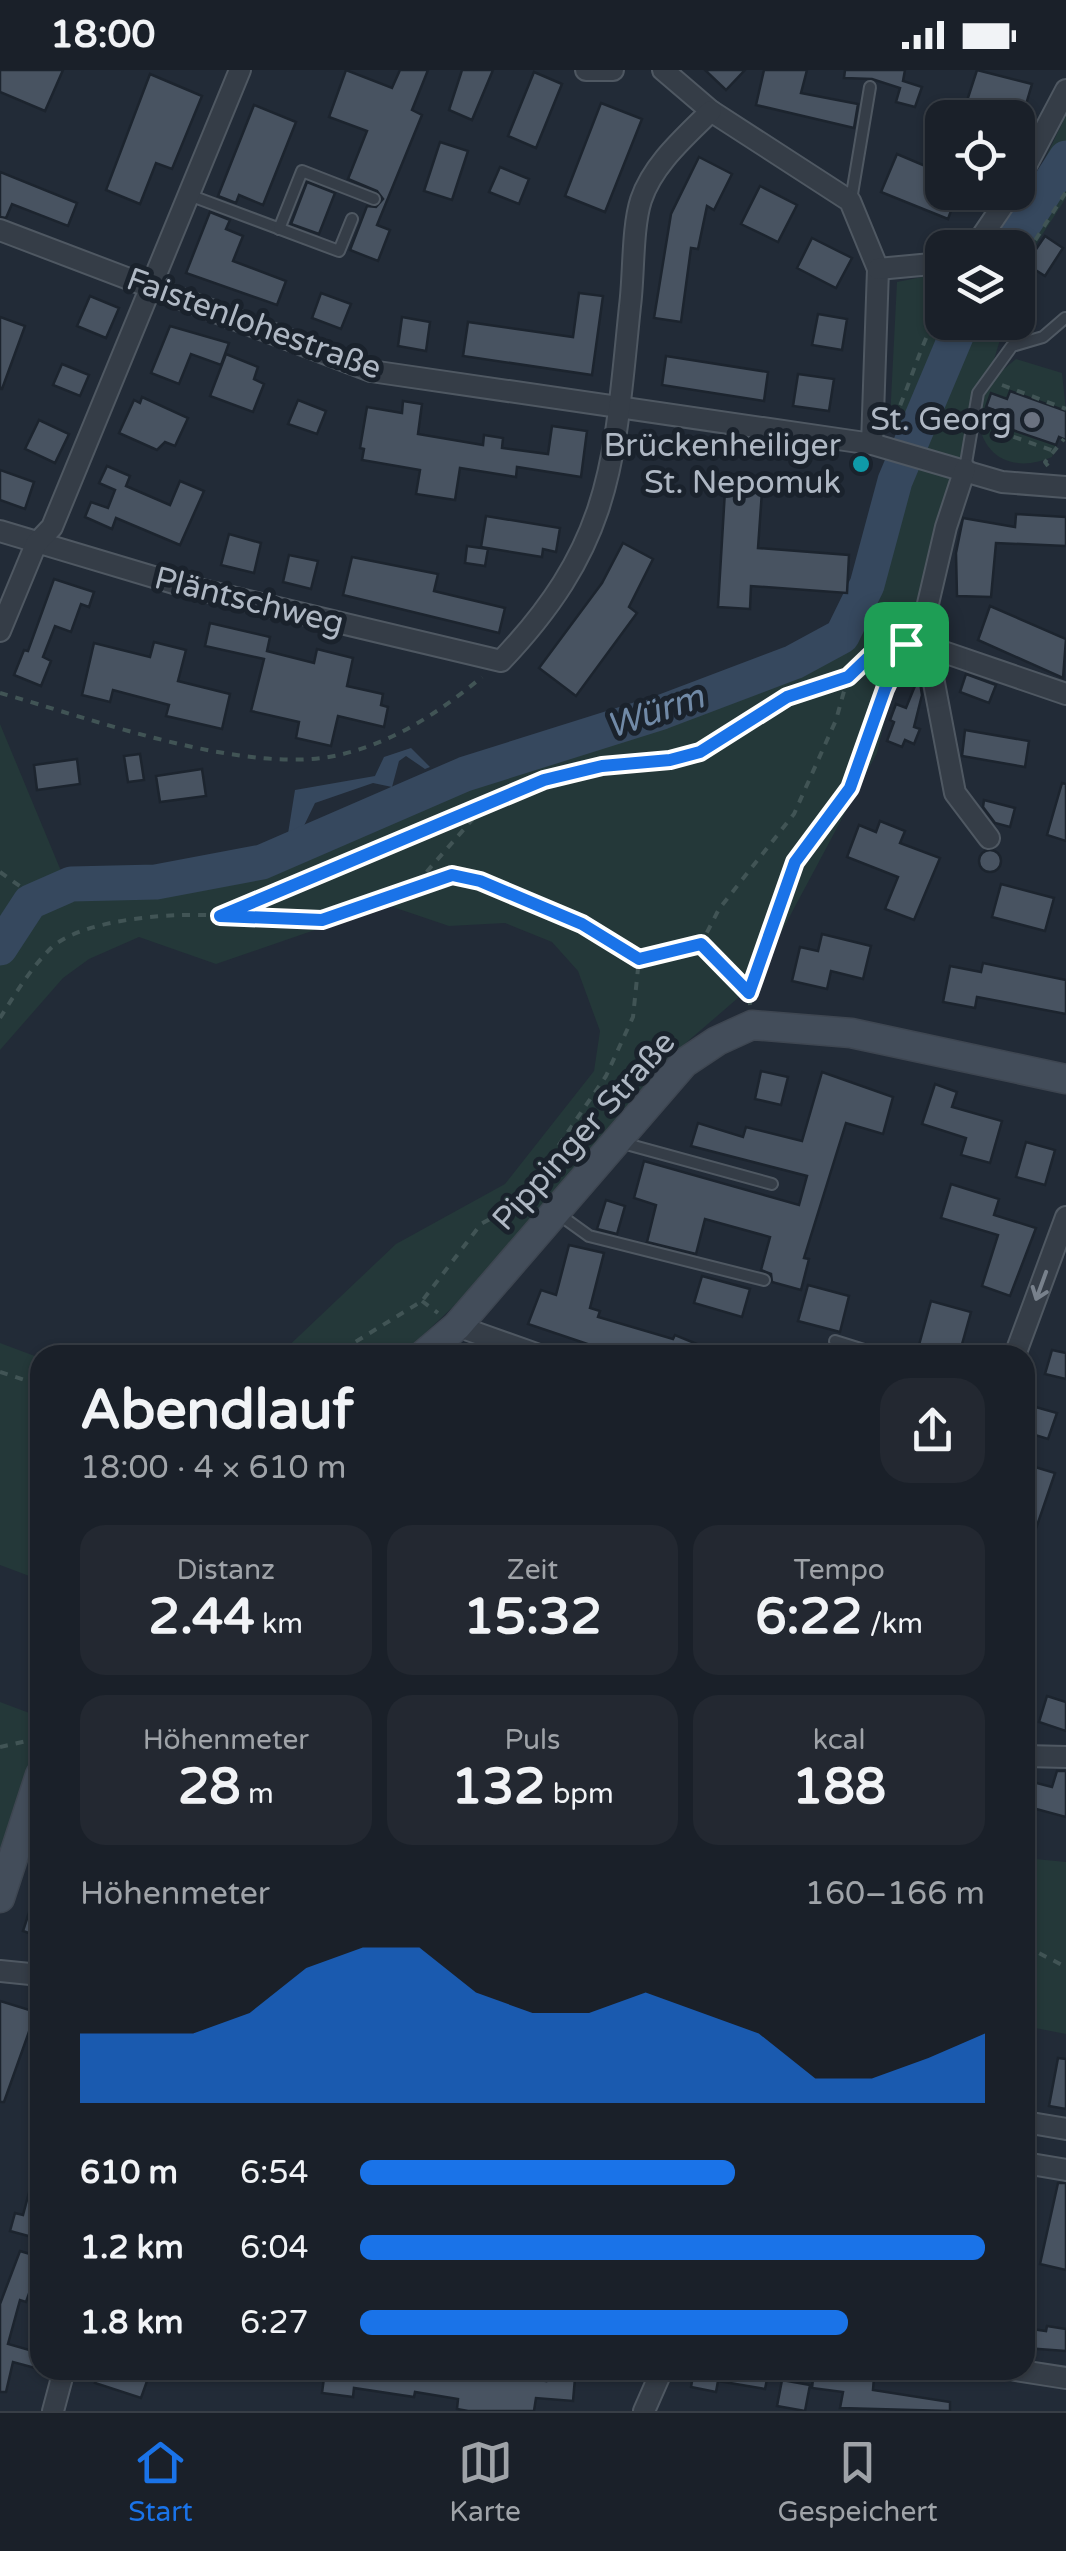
<!DOCTYPE html>
<html lang="de">
<head>
<meta charset="utf-8">
<style>
  body { margin:0; font-family:"Varela Round",sans-serif; background:#232831; color:#f1f3f6; height:100vh; display:flex; flex-direction:column; font-size:38px; white-space:nowrap }
  * { box-sizing:border-box; margin:0 }
  p { font-size:32px; color:#9fa3a8 }
  .icon { flex:none; width:55px; height:55px; fill:none; stroke:currentColor; stroke-width:2; stroke-linecap:round; stroke-linejoin:round }
  .map { position:relative; flex:1; overflow:hidden }
  .panel { position:absolute; left:30px; top:1275px; width:1005px; height:1035px; display:flex; flex-direction:column; background:#1a2029; border-radius:30px; box-shadow:0 2px 8px #0004,0 0 0 2px #383e46 }
  .panel>* { flex:none }
  .tools { position:absolute; left:925px; top:30px; display:grid; gap:20px }
  .tools a { display:grid; place-items:center; width:110px; height:110px; border-radius:20px; background:#1a2029; box-shadow:0 2px 8px #0004,0 0 0 2px #383e46; font-size:50px }
  .pin { position:absolute; display:grid; place-items:center; width:85px; height:85px; color:#fff; margin:-42px; border-radius:20px; box-shadow:0 5px 15px #0006 }
  .round { display:grid; place-items:center; flex:none; width:105px; height:105px; border-radius:30px; background:#232831 }
  .headline { display:flex; align-items:center; justify-content:space-between; height:170px; padding:0 50px }
  h1 { font-size:55px; font-weight:800; line-height:75px }
  .stats { display:grid; grid-template-columns:repeat(3,1fr); gap:15px; height:170px; padding:10px 50px }
  .stats div { display:grid; align-content:center; border-radius:25px; background:#232831; text-align:center }
  .stats b { font-size:50px; font-weight:800 }
  .stats small { font-size:28px; font-weight:400 }
  .stats p { font-size:28px }
  .chart { height:280px; padding:20px 50px }
  .chart p { display:flex; justify-content:space-between }
  .chart svg { width:100%; height:180px; margin-top:10px; fill:#1a73e8; opacity:.7 }
  ul { padding:0 50px; list-style:none; font-size:32px }
  li { display:grid; grid-template-columns:160px 120px 1fr; align-items:center; height:75px }
  li i { height:25px; border-radius:12px; background:#1a73e8 }
  .status { display:flex; justify-content:space-between; align-items:center; height:70px; padding:0 50px; background:#1a2029; direction:ltr }
  .status svg { height:28px; fill:currentColor }
  .tabs { display:flex; justify-content:space-around; align-items:center; height:140px; border-top:2px solid #383e46; background:#1a2029; font-size:28px; color:#9fa3a8 }
  .tabs a { display:grid; justify-items:center; gap:5px }
  .tabs .selected { color:#1a73e8 }
  .map>svg:first-child { display:block }
  .green { fill:#243839 }
  .water { fill:#36485e }
  .lines { fill:none; stroke-linecap:round; stroke-linejoin:round }
  .river { stroke:#36485e; stroke-width:35 }
  .building { fill:#485361; stroke:#1c242e; stroke-width:2.5 }
  .lane-casing { stroke:#4f5862; stroke-width:14 }
  .street-casing { stroke:#4f5862; stroke-width:24 }
  .secondary-casing { stroke:#3e4651; stroke-width:31 }
  .path { stroke:#415455; stroke-width:4; stroke-dasharray:8 8; stroke-linecap:butt }
  .lane { stroke:#353d47; stroke-width:10 }
  .street { stroke:#353d47; stroke-width:20 }
  .secondary { stroke:#434d5a; stroke-width:28 }
  .oneway { stroke:#78818c }
  .route-casing { stroke:#fff; stroke-width:20 }
  .route { stroke:#1a73e8; stroke-width:12 }
  .worship-dot { fill:#6b7280; stroke:#1a222c; stroke-width:4 }
  .culture-dot { fill:#0f9aa8; stroke:#1a222c; stroke-width:4 }
  .labels { text-anchor:middle; dominant-baseline:central; stroke-width:10; stroke-linejoin:round; paint-order:stroke }
  .street-label { font-size:32px; fill:#afb8c4; stroke:#1a222c }
  .poi-label { font-size:32px; fill:#afb8c4; stroke:#1a222c; text-anchor:end }
  .water-label { font-size:35px; font-style:italic; fill:#718aa7; stroke:#1a222c }
</style>
</head>
<body>
<div class="status"><b>18:00</b><svg viewBox="0 0 49 12"><path d="M0 12V9h3v3zM5 12V6h3v6zM10 12V3h3v9zM15 12V0h3v12zM26 1h20v11H26zM47 4h2v5h-2z"/></svg></div>
<div class="map">
<svg width="1066" height="2341" viewBox="0 0 1066 2341">
  <rect width="100%" height="100%" fill="#222b37"/>
  <g class="green">
    <polygon points="1066,45 1066,128 1018,202 1018,178 993,177 1023,135"/>
    <path d="M942,203V252L1005,253L987,313L1016,289L1062,303L1066,341L1010,322L1007,329L991,323L1002,343L998,355L1056,375L1052,387C1015,403 981,389 978,345L937,529L894,611L877,683L753,915L687,972L456,1234L402,1285H279L396,1174L505,1114L594,1001L600,961L578,901L552,872L505,853L449,856L387,835L216,894L139,867L89,889L63,908L0,980V654L66,813L148,810L267,791L423,719L646,636L791,592L868,518L901,361L890,349L897,212Z"/>
    <polygon points="0,1273 40,1288 40,1510 0,1495"/>
    <polygon points="0,1632 40,1647 40,1680 0,1797"/>
    <polygon points="1025,1788 1066,1792 1066,1964 1025,1956"/>
  </g>
  <polygon class="water" points="411,678 430,697 425,699 406,686 399,691 392,717 373,713 315,733 299,766 287,770 295,720 375,706 384,687"/>
  <g class="lines">
    <g class="river">
      <polyline points="1009,178 1066,88"/>
      <polyline points="0,878 30,832 71,814 156,812 262,792 465,704 662,642 794,592 842,566 867,515 895,411 962,252"/>
    </g>
  </g>
  <g class="building">
    <polygon points="0,0 63,0 45,41 0,22"/>
    <polygon points="346,0 392,18 400,0 428,0 412,40 422,45 377,155 390,160 378,191 350,180 367,136 376,137 383,129 377,121 348,109 367,61 329,47"/>
    <polygon points="462,0 493,0 472,50 449,40"/>
    <polygon points="705,0 745,0 726,20"/>
    <polygon points="764,0 807,0 801,23 858,34 854,58 756,35"/>
    <polygon points="845,0 905,0 903,11 922,17 915,37 896,32 900,18 872,9 844,8"/>
    <polygon points="977,0 1032,14 1022,48 1001,48 965,37"/>
    <polygon points="534,2 562,14 536,78 508,66"/>
    <polygon points="150,4 202,26 172,99 156,93 140,134 106,120"/>
    <polygon points="601,33 642,49 605,142 565,126"/>
    <polygon points="254,35 296,52 263,135 239,125 236,133 218,126"/>
    <polygon points="440,72 468,81 452,130 424,121"/>
    <polygon points="897,84 942,103 942,122 958,122 948,149 881,122"/>
    <polygon points="699,87 732,104 714,140 707,136 698,179 691,178 681,252 654,248 671,144"/>
    <polygon points="500,97 529,109 519,134 489,122"/>
    <polygon points="0,102 77,133 68,156 12,134 6,148 0,147"/>
    <polygon points="307,112 335,123 319,164 291,154"/>
    <polygon points="760,116 797,135 778,172 741,154"/>
    <polygon points="210,142 230,150 226,159 243,166 233,191 286,211 277,235 186,203"/>
    <polygon points="1045,166 1063,178 1045,206 1026,194"/>
    <polygon points="812,168 852,188 836,218 797,198"/>
    <polygon points="321,223 351,234 341,259 312,248"/>
    <polygon points="579,223 603,226 592,305 463,286 468,252 573,267"/>
    <polygon points="90,226 119,238 106,268 77,256"/>
    <polygon points="818,244 847,249 842,280 812,275"/>
    <polygon points="0,247 25,256 2,319 0,319"/>
    <polygon points="402,247 430,252 426,281 398,276"/>
    <polygon points="170,256 229,273 221,295 191,284 179,314 151,303"/>
    <polygon points="226,284 258,297 254,309 264,314 253,342 210,326"/>
    <polygon points="666,286 768,302 764,331 662,315"/>
    <polygon points="62,294 89,305 80,326 53,315"/>
    <polygon points="798,304 834,309 829,341 793,336"/>
    <polygon points="1010,321 1066,341 1066,370 1059,367 1056,375 998,355 1002,343 986,337 991,323 1007,329"/>
    <polygon points="142,327 188,348 175,376 165,372 157,380 119,363 134,330 140,333"/>
    <polygon points="298,330 326,341 317,364 288,354"/>
    <polygon points="403,331 422,334 418,364 483,375 484,365 503,368 502,378 548,384 552,356 587,361 581,407 517,397 516,407 460,398 455,430 416,424 420,400 362,390 364,379 360,378 367,337 402,343"/>
    <polygon points="39,350 69,364 55,393 25,379"/>
    <polygon points="107,396 130,406 126,416 170,435 180,411 204,421 180,475 116,448 112,459 85,447 91,432 108,438 115,420 99,413"/>
    <polygon points="0,400 34,412 25,439 0,430"/>
    <polygon points="726,404 763,407 758,478 849,485 847,523 751,516 750,539 718,537"/>
    <polygon points="1016,444 1066,447 1066,476 996,473 991,527 957,526 956,483 963,448 1015,457"/>
    <polygon points="486,446 560,458 556,482 543,479 542,487 481,477"/>
    <polygon points="229,464 261,473 254,503 221,495"/>
    <polygon points="623,473 653,489 629,537 637,543 576,626 539,598 602,513"/>
    <polygon points="467,476 488,479 485,496 465,493"/>
    <polygon points="289,485 318,491 311,519 283,512"/>
    <polygon points="352,487 438,504 434,521 505,538 499,563 343,525"/>
    <polygon points="54,509 94,522 89,537 81,534 71,562 55,556 43,587 51,591 41,616 14,605 24,580 28,581"/>
    <polygon points="990,536 1066,569 1063,608 978,570"/>
    <polygon points="210,553 270,567 267,581 314,593 317,579 353,588 347,616 383,624 381,635 388,637 384,657 338,646 331,676 296,668 299,652 251,641 264,589 205,576"/>
    <polygon points="154,572 186,580 178,611 230,624 222,659 166,646 169,635 113,620 110,632 82,625 94,573 150,587"/>
    <polygon points="966,604 996,615 989,633 960,622"/>
    <polygon points="919,606 922,625 914,657 920,659 914,674 905,670 902,677 887,671 894,652 890,650 896,634 906,638"/>
    <polygon points="965,660 1029,671 1025,697 962,686"/>
    <polygon points="140,684 144,710 128,712 124,686"/>
    <polygon points="77,689 80,714 37,720 34,695"/>
    <polygon points="202,699 206,726 160,732 156,706"/>
    <polygon points="1062,713 1066,714 1066,771 1047,765"/>
    <polygon points="984,730 1015,738 1010,757 995,753 983,737"/>
    <polygon points="880,751 905,761 900,773 940,788 914,850 885,839 898,807 847,787 859,755 876,762"/>
    <circle cx="990" cy="791" r="11"/>
    <polygon points="1001,814 1054,828 1045,861 992,847"/>
    <polygon points="822,864 871,876 863,909 831,901 827,919 792,911 800,877 818,881"/>
    <polygon points="983,893 1066,910 1066,944 977,927 975,938 943,932 950,896 981,902"/>
    <polygon points="761,1001 788,1007 781,1035 755,1029"/>
    <polygon points="822,1002 893,1027 883,1064 846,1053 804,1188 809,1189 801,1220 772,1212 771,1204 761,1200 770,1167 705,1149 696,1184 647,1172 656,1135 634,1128 644,1091 799,1135 807,1106 691,1076 698,1053 743,1067 746,1057 802,1071"/>
    <polygon points="935,1014 957,1022 952,1037 1002,1051 990,1093 961,1085 966,1068 922,1054"/>
    <polygon points="1026,1072 1055,1080 1045,1115 1016,1107"/>
    <polygon points="951,1114 999,1129 994,1145 1036,1158 1010,1226 982,1216 998,1165 941,1148"/>
    <polygon points="606,1130 625,1136 617,1164 597,1159"/>
    <polygon points="569,1175 604,1183 590,1238 600,1241 598,1247 673,1269 675,1265 724,1285 620,1285 528,1254 541,1220 556,1225"/>
    <polygon points="702,1206 750,1219 742,1247 694,1233"/>
    <polygon points="808,1215 849,1226 840,1262 798,1251"/>
    <polygon points="931,1231 971,1242 959,1285 919,1275"/>
    <polygon points="1052,1280 1066,1283 1066,1309 1045,1304"/>
    <polygon points="1032,1336 1057,1343 1048,1369 1025,1362"/>
    <polygon points="1025,1394 1055,1403 1028,1482 1025,1481"/>
    <polygon points="1047,1626 1066,1632 1066,1661 1039,1652"/>
    <polygon points="1057,1701 1066,1701 1066,1747 1025,1736 1025,1710 1052,1717"/>
    <polygon points="37,1818 40,1818 40,1867 23,1861"/>
    <polygon points="0,1931 36,1942 4,2032 0,2032"/>
    <polygon points="1058,1988 1066,1989 1066,2039 1049,2036"/>
    <polygon points="35,2100 40,2101 40,2149 32,2167 10,2161 15,2143 23,2145"/>
    <polygon points="1058,2113 1066,2113 1066,2200 1040,2194"/>
    <polygon points="20,2181 40,2187 40,2218 32,2215 26,2232 20,2230 8,2274 40,2283 35,2298 13,2292 6,2322 0,2322 0,2234"/>
    <polygon points="1047,2256 1066,2259 1066,2281 1025,2278 1025,2258 1046,2261"/>
    <polygon points="100,2300 151,2300 141,2328 95,2313"/>
    <polygon points="325,2300 480,2300 546,2311 546,2305 575,2308 573,2331 536,2328 534,2341 468,2341 457,2339 458,2329 415,2322 414,2327 354,2318 353,2327 322,2323"/>
    <polygon points="694,2300 769,2300 765,2319 718,2311 716,2322 691,2317"/>
    <polygon points="814,2300 874,2307 873,2320 950,2332 950,2341 840,2338 843,2322 812,2318"/>
    <polygon points="782,2310 810,2315 805,2341 777,2336"/>
  </g>
  <g class="lines">
    <g class="lane-casing">
      <g id="lane">
        <polyline points="189,125 339,181 352,149"/>
        <polyline points="851,130 870,17"/>
        <polyline points="279,159 302,101 374,129"/>
        <polyline points="965,399 978,323 1012,276 1043,267 1065,248"/>
        <polyline points="619,1072 772,1114"/>
        <polyline points="557,1143 589,1166 764,1210"/>
        <polyline points="835,1271 880,1285"/>
      </g>
    </g>
    <g class="street-casing">
      <g id="street">
        <polyline points="586,0 613,0"/>
        <polyline points="663,0 711,41 850,131 878,199 872,374"/>
        <polyline points="1018,111 1066,20"/>
        <polyline points="0,160 371,301 872,374 1002,412 1066,417"/>
        <polyline points="974,178 1012,122"/>
        <polyline points="878,199 942,193"/>
        <polyline points="965,399 946,457 923,555 955,723 989,768"/>
        <path d="M0,461L177,514L501,591C614,472 614,392 630,236C634,206 632,158 641,130C653,94 685,67 711,41"/>
        <polyline points="0,561 36,474 52,457 240,0"/>
        <polyline points="929,577 1066,624"/>
        <polyline points="457,1256 539,1285"/>
        <polyline points="1015,1285 1066,1147"/>
        <polyline points="1025,1686 1066,1687"/>
        <polyline points="0,1901 40,1905"/>
        <polyline points="1025,2052 1066,2059"/>
        <polyline points="1025,2093 1066,2100"/>
        <polyline points="1015,2300 1066,2308"/>
        <polyline points="53,2341 64,2300"/>
        <polyline points="644,2341 662,2300"/>
      </g>
    </g>
    <g class="secondary-casing">
      <g id="secondary">
        <polyline points="423,1285 457,1256 684,993 717,971 752,955 851,963 1066,1009"/>
        <polyline points="0,1828 40,1705"/>
      </g>
    </g>
    <g class="path">
      <polyline points="1018,197 1066,122"/>
      <polyline points="1002,315 1066,339"/>
      <path d="M894,350C911,312 921,272 942,236"/>
      <polyline points="987,352 991,359 1057,382"/>
      <polyline points="1048,396 1045,392 1064,369"/>
      <path d="M0,623C93,649 251,708 343,684C396,671 441,641 482,607"/>
      <polyline points="0,802 21,817"/>
      <polyline points="416,814 479,742"/>
      <polyline points="225,846 322,850 452,805 479,811 582,854 639,889 633,947 606,1006 520,1132 481,1154 422,1231 334,1285"/>
      <polyline points="639,889 701,874"/>
      <polyline points="748,922 701,874 719,839 794,744 836,650 848,607"/>
      <polyline points="750,935 749,923 795,792 850,717 885,619 907,572"/>
      <path d="M0,948C15,924 31,898 51,878C83,848 179,842 220,846L545,709L602,695L670,690L700,682L787,627L848,607L904,558"/>
      <polyline points="422,1231 438,1243"/>
      <polyline points="0,1302 40,1315"/>
      <polyline points="0,1677 40,1668"/>
      <polyline points="1025,1876 1066,1897"/>
    </g>
    <use href="#lane" class="lane"/>
    <use href="#street" class="street"/>
    <use href="#secondary" class="secondary"/>
  </g>
  <defs><path id="oneway-shaft" d="M-6 0H5M1.5-3L5.5 0L1.5 3" fill="none" stroke-width="1.6" stroke-linecap="round" stroke-linejoin="round" transform="scale(2.5)"/></defs>
  <use class="oneway" href="#oneway-shaft" transform="translate(1041 1216) rotate(110)"/>
  <g class="lines">
    <g class="route-casing">
      <polygon id="route" points="923,555 906,574 885,619 850,718 795,792 749,923 701,874 639,889 582,854 480,811 452,805 322,850 220,846 544,710 602,696 670,690 700,682 787,627 848,607 898,559"/>
    </g>
    <use href="#route" class="route"/>
  </g>
  <circle class="worship-dot" cx="1032" cy="350" r="10"/>
  <circle class="culture-dot" cx="861" cy="394" r="10"/>
  <g class="labels">
    <g class="street-label">
      <text transform="translate(254 254) rotate(20)">Faistenlohestraße</text>
      <text transform="translate(249 531) rotate(14)">Pläntschweg</text>
      <text transform="translate(584 1061) rotate(-48)">Pippinger Straße</text>
    </g>
    <g class="poi-label">
      <text x="1012" y="350">St. Georg</text>
      <text x="841" y="376">Brückenheiliger<tspan x="841" dy="37">St. Nepomuk</tspan></text>
    </g>
    <g class="water-label">
      <text transform="translate(655 642) rotate(-19)">Würm</text>
    </g>
  </g>
</svg>
<div class="tools">
<a><svg class="icon" aria-label="locate" viewBox="0 0 24 24"><circle cx="12" cy="12" r="6"/><path d="M12 2v4M12 18v4M2 12h4M18 12h4"/></svg></a>
<a><svg class="icon" aria-label="layers" viewBox="0 0 24 24"><path d="M12 4l9 5-9 5-9-5zM3 14l9 5 9-5"/></svg></a>
</div>
<div class="pin" style="left:906px;top:574px;background:#1e9e55"><svg class="icon" aria-label="arrive" viewBox="0 0 24 24"><path d="M6 21V4h12l-3 4 3 4H6"/></svg></div>
<section class="panel">
<div class="headline"><div><h1>Abendlauf</h1><p>18:00 · 4 × 610 m</p></div><a class="round"><svg class="icon" aria-label="share" viewBox="0 0 24 24"><path d="M12 15V3M7 8l5-5 5 5M5 13v7h14v-7"/></svg></a></div>
<div class="stats">
<div><p>Distanz</p><b>2.44<small> km</small></b></div>
<div><p>Zeit</p><b>15:32</b></div>
<div><p>Tempo</p><b>6:22<small> /km</small></b></div>
</div>
<div class="stats">
<div><p>Höhenmeter</p><b>28<small> m</small></b></div>
<div><p>Puls</p><b>132<small> bpm</small></b></div>
<div><p>kcal</p><b>188</b></div>
</div>
<div class="chart"><p><span>Höhenmeter</span>160–166 m</p>
<svg viewBox="0 0 160 44" preserveAspectRatio="none"><path d="M0 44V27L10 27L20 27L30 22L40 11L50 6L60 6L70 17L80 22L90 22L100 17L110 22L120 27L130 38L140 38L150 33L160 27V44z"/></svg>
</div>
<ul>
<li><b>610 m</b>6:54<i style="width:60%"></i></li>
<li><b>1.2 km</b>6:04<i style="width:100%"></i></li>
<li><b>1.8 km</b>6:27<i style="width:78%"></i></li>
</ul>
</section>
</div>
<nav class="tabs">
<a class="selected"><svg class="icon" aria-label="home" viewBox="0 0 24 24"><path d="M3 11l9-7 9 7M6 9v11h12V9"/></svg>Start</a>
<a><svg class="icon" aria-label="map" viewBox="0 0 24 24"><path d="M3 6l6-2 6 2 6-2v14l-6 2-6-2-6 2zM9 4v14M15 6v14"/></svg>Karte</a>
<a><svg class="icon" aria-label="saved" viewBox="0 0 24 24"><path d="M7 4h10v16l-5-4-5 4z"/></svg>Gespeichert</a>
</nav>
</body>
</html>
